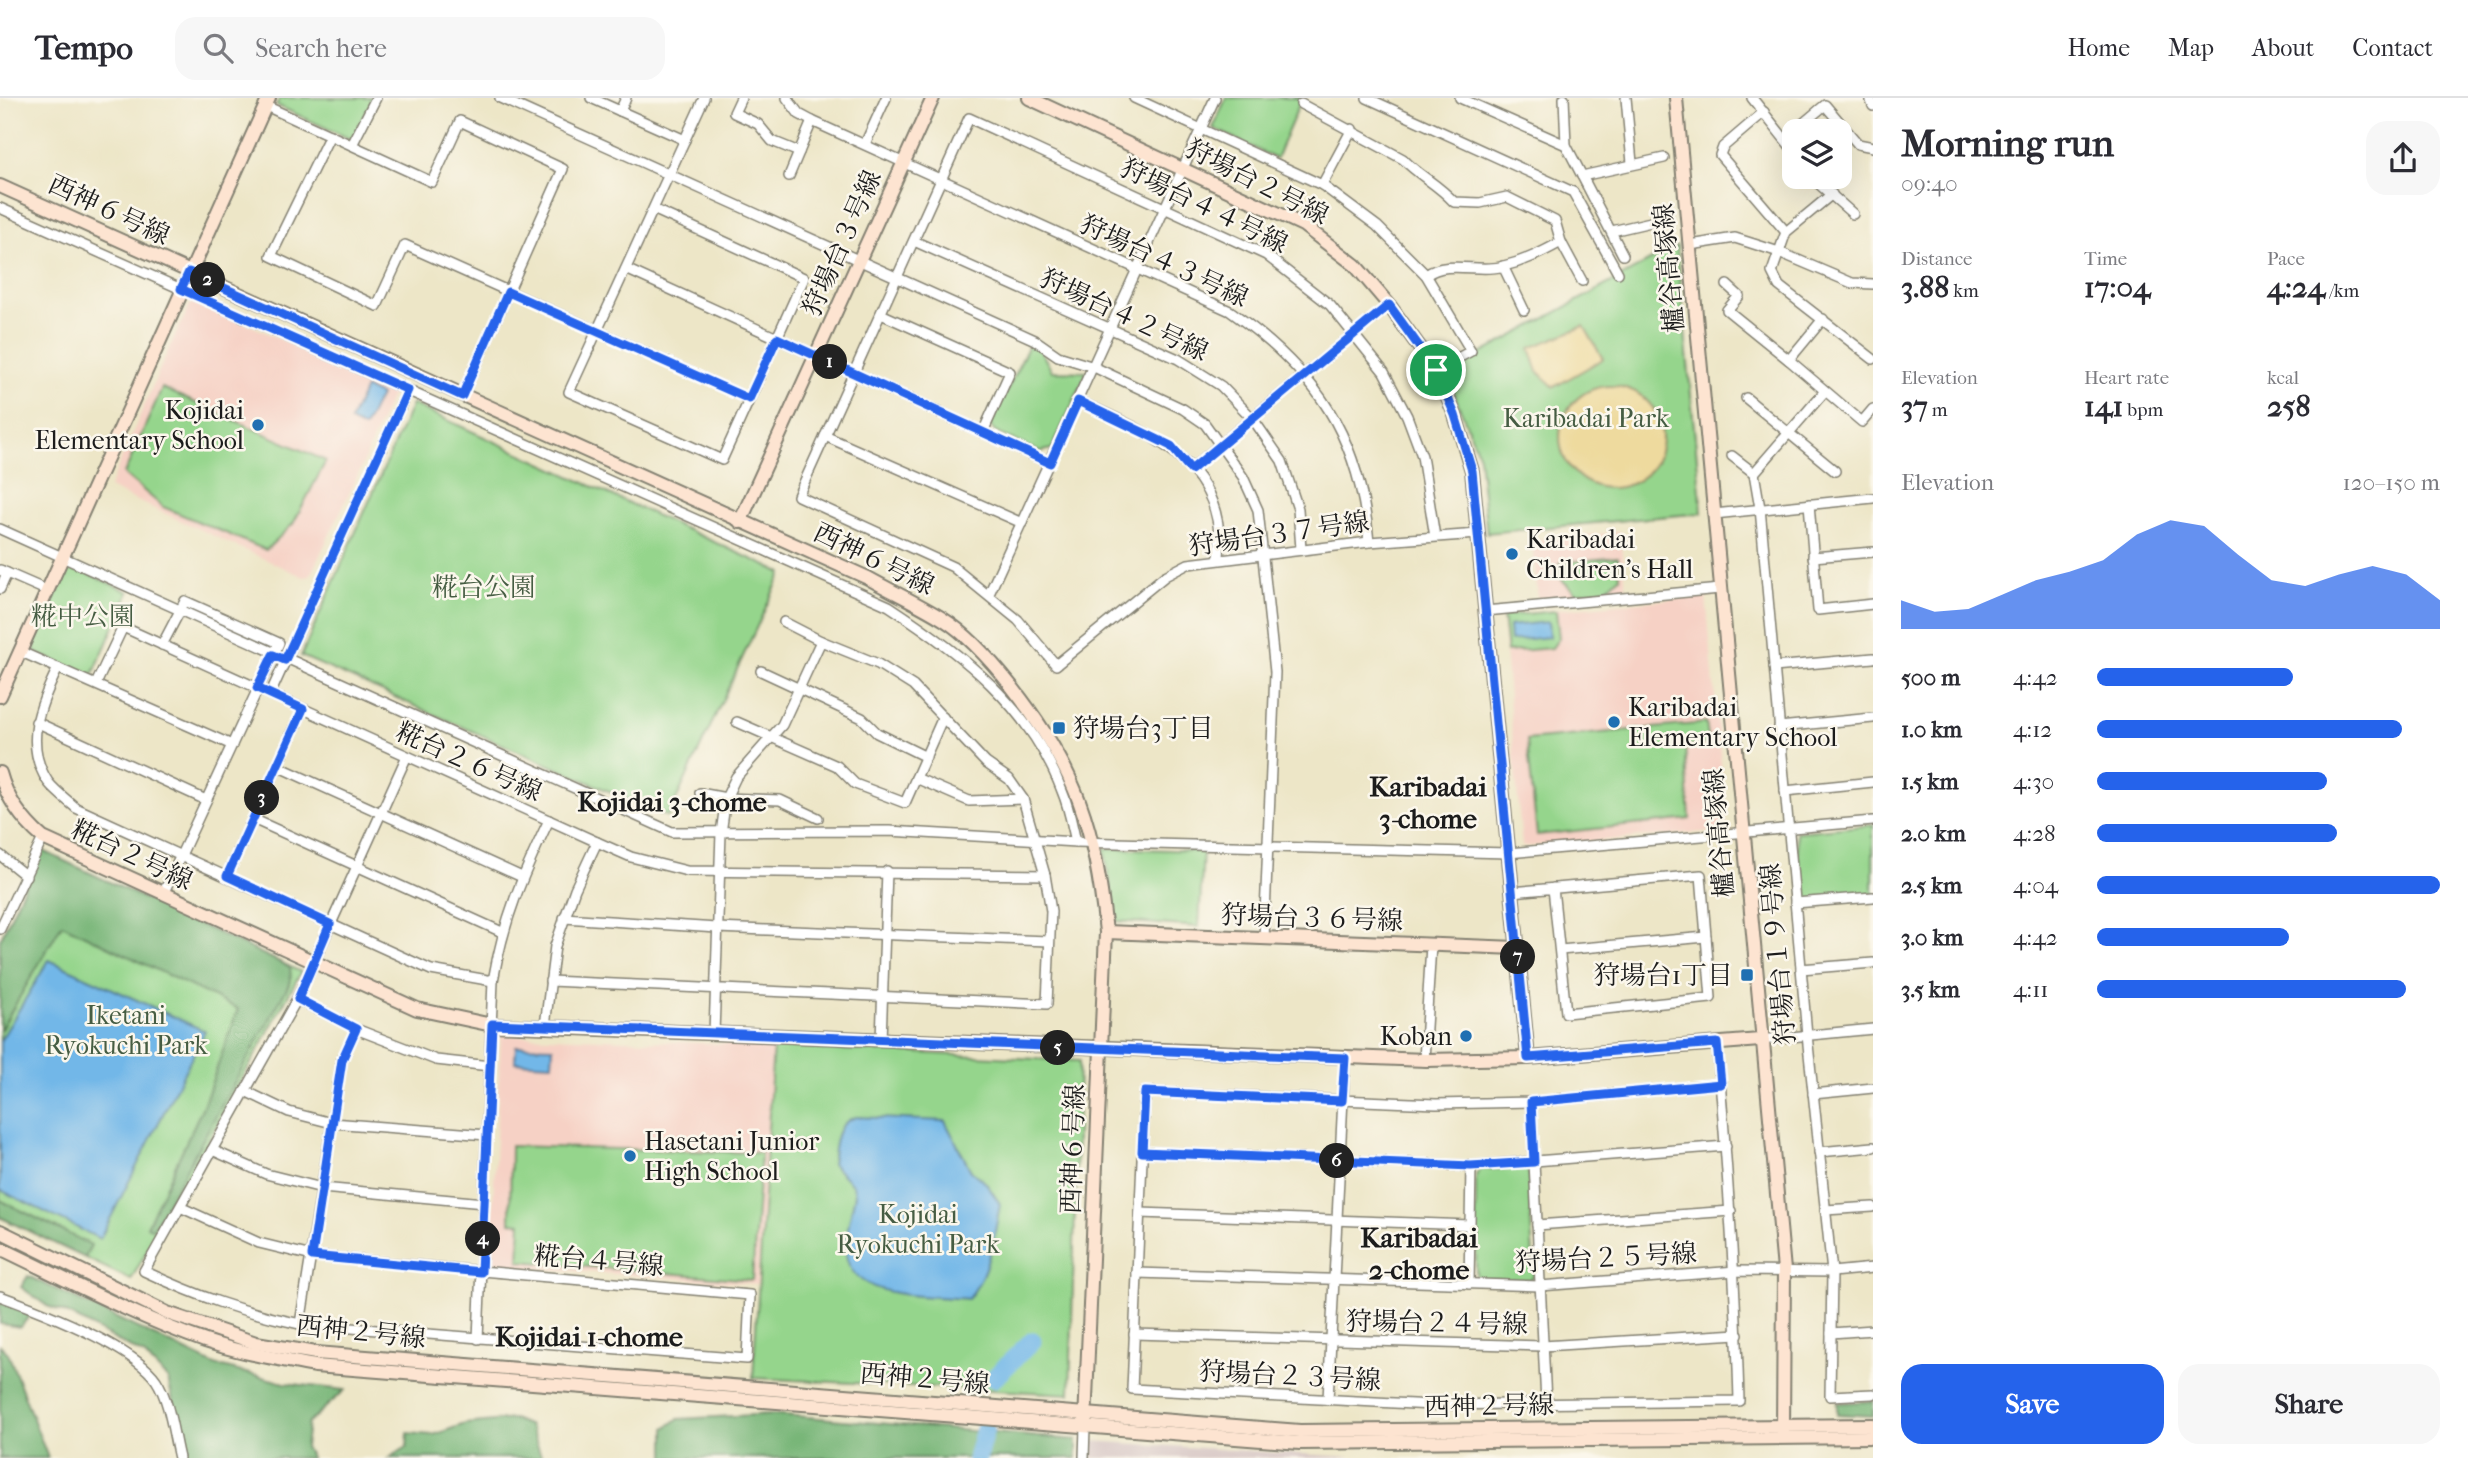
<!DOCTYPE html>
<html lang="en">
<head>
<meta charset="utf-8">
<style>
  body { margin:0; font-family:"IM FELL French Canon","Noto Serif JP",serif; background:#f7f7f7; color:#2b2b33; height:100vh; display:flex; flex-direction:column; font-size:26px; white-space:nowrap }
  * { box-sizing:border-box; margin:0 }
  p { font-size:23px; color:#7c7c81 }
  .icon { flex:none; width:38px; height:38px; fill:none; stroke:currentColor; stroke-width:2; stroke-linecap:round; stroke-linejoin:round }
  .map { position:relative; flex:1; overflow:hidden }
  .details { display:flex; flex-direction:column; background:#fff; width:595px }
  .details>* { flex:none }
  .controls { position:absolute; left:1782px; top:21px; display:grid; gap:14px }
  .controls a { display:grid; place-items:center; width:70px; height:70px; border-radius:14px; background:#fff; box-shadow:0 7px 28px #0002; font-size:35px }
  .pin { position:absolute; display:grid; place-items:center; width:60px; height:60px; color:#fff; margin:-30px; border:4px solid #fff; border-radius:50%; box-shadow:0 2px 7px #0007 }
  .km { position:absolute; width:35px; height:35px; margin:-18px; border-radius:50%; background:#222; color:#fff; font-size:19px; line-height:35px; text-align:center }
  .round { display:grid; place-items:center; flex:none; width:74px; height:74px; border-radius:21px; background:#f7f7f7 }
  .head { display:flex; align-items:center; justify-content:space-between; height:119px; padding:0 28px }
  h1 { font-size:38px; font-weight:700; line-height:52px }
  .figures { display:grid; grid-template-columns:repeat(3,1fr); gap:10px; height:119px; padding:7px 28px }
  .figures div { display:grid; align-content:center }
  .figures b { font-size:30px; font-weight:700 }
  .figures small { font-size:19px; font-weight:400 }
  .figures p { font-size:19px }
  .chart { height:196px; padding:14px 28px }
  .chart p { display:flex; justify-content:space-between }
  .chart svg { width:100%; height:126px; margin-top:7px; fill:#2563eb; opacity:.7 }
  .primary-button { display:flex; gap:14px; margin-top:auto; padding:14px 28px }
  .primary-button a { flex:1; height:80px; border-radius:21px; background:#2563eb; color:#fff; font-size:28px; font-weight:700; line-height:80px; text-align:center }
  .primary-button a+a { background:#f7f7f7; color:#2b2b33 }
  ul { padding:0 28px; list-style:none; font-size:23px }
  li { display:grid; grid-template-columns:112px 84px 1fr; align-items:center; height:52px }
  li i { height:18px; border-radius:9px; background:#2563eb }
  header { display:flex; align-items:center; gap:42px; box-sizing:border-box; height:98px; padding:0 35px; background:#fff; border-bottom:2px solid #e1e1e2 }
  header strong { font-size:33px }
  nav { display:flex; gap:38px; margin-inline-start:auto; font-size:24px }
  .search { width:490px; height:63px; background:#f7f7f7; display:flex; align-items:center; gap:18px; box-sizing:border-box; padding:0 24px; border-radius:21px; color:#7c7c81; font-size:26px }
  main { display:flex; flex:1; min-height:0 }
  .map>svg:first-child { display:block }
  .built { fill:#f6d1c5 }
  .industrial { fill:#d1bfbf }
  .green { fill:#95d58c; stroke:#587854; stroke-width:2 }
  .forest { fill:#78b678; stroke:#4a694a; stroke-width:2 }
  .sand { fill:#eeda9e; stroke:#857b5d; stroke-width:2 }
  .water { fill:#72b7e8; stroke:#476a82; stroke-width:2 }
  .lines { fill:none; stroke-linecap:round; stroke-linejoin:round }
  .river { stroke:#72b7e8; stroke-width:19 }
  .street-casing { stroke:#848172; stroke-width:12 }
  .secondary-casing { stroke:#848172; stroke-width:16 }
  .street { stroke:#fff; stroke-width:9 }
  .secondary { stroke:#fde4d1; stroke-width:12 }
  .route-casing { stroke:#fff; stroke-width:14 }
  .route { stroke:#2563eb; stroke-width:9 }
  .poi-dot { fill:#1f6fb2; stroke:#fbf7ec; stroke-width:2.5 }
  .labels { text-anchor:middle; dominant-baseline:central; stroke-width:5; stroke-linejoin:round; paint-order:stroke }
  .street-label { font-size:26px; fill:#1c1c1c; stroke:#fbf7ec }
  .poi-label { font-size:26px; fill:#1c1c1c; stroke:#fbf7ec; text-anchor:start }
  .park-label { font-size:26px; fill:#465d43; stroke:#fbf7ec }
  .neighbourhood-label { font-size:28px; font-weight:bold; fill:#1c1c1c; stroke:#fbf7ec }
</style>
</head>
<body>
<header>
<strong>Tempo</strong>
<div class="search"><svg class="icon" aria-label="search" viewBox="0 0 24 24"><circle cx="10" cy="10" r="6"/><path d="M15 15l6 6"/></svg>Search here</div>
<nav><a>Home</a><a>Map</a><a>About</a><a>Contact</a></nav>
</header>
<main>
<div class="map">
<svg width="1873" height="1360" viewBox="0 0 1873 1360">
  <rect width="100%" height="100%" fill="#fbf7ec"/>
  <filter id="ink" filterUnits="userSpaceOnUse"><feTurbulence type="fractalNoise" baseFrequency=".0143" numOctaves="2"/><feDisplacementMap in="SourceGraphic" scale="14" xChannelSelector="R" yChannelSelector="G"/><feConvolveMatrix kernelMatrix="1 2 1 2 8 2 1 2 1" color-interpolation-filters="sRGB"/></filter>
  <filter id="wash" filterUnits="userSpaceOnUse"><feTurbulence type="fractalNoise" baseFrequency=".00686" numOctaves="4" result="noise"/><feDisplacementMap in="SourceGraphic" scale="28" xChannelSelector="R" yChannelSelector="G"/><feGaussianBlur stdDeviation="1.57" result="paint"/><feColorMatrix in="noise" values="0 0 0 0 0 0 0 0 0 0 0 0 0 0 0 0 0 1.4 0 .05"/><feComposite in="paint" operator="in"/></filter>
  <g filter="url(#wash)">
    <rect width="100%" height="100%" fill="#ede6c7"/>
    <g class="built">
      <polygon points="197,203 393,293 362,368 310,478 304,479 109,390 165,259 190,207"/>
      <polygon points="1621,434 1626,494 1538,501 1532,442"/>
      <polygon points="1706,498 1727,732 1522,749 1502,517"/>
      <polygon points="501,937 773,948 757,1186 490,1167"/>
    </g>
    <polygon class="industrial" points="1091,1343 1349,1359 1348,1360 1090,1360"/>
    <g class="green">
      <polygon points="280,0 373,0 352,42 276,7"/>
      <polygon points="1226,0 1302,0 1276,61 1213,30"/>
      <polygon points="1677,148 1702,415 1487,435 1479,358 1446,275"/>
      <polygon points="1030,245 1038,248 1052,273 1087,274 1052,351 1040,354 995,334 990,327"/>
      <polygon points="162,290 326,363 293,426 266,452 163,409 124,376"/>
      <polygon points="412,306 782,475 668,719 301,558"/>
      <polygon points="1618,459 1620,479 1606,491 1576,495 1559,479 1559,465"/>
      <polygon points="69,467 129,494 92,579 36,555 33,548"/>
      <polygon points="1556,513 1559,540 1552,550 1507,554 1503,518"/>
      <polygon points="1706,625 1709,646 1685,647 1690,721 1537,737 1527,642"/>
      <polygon points="1873,727 1873,797 1802,803 1796,734"/>
      <polygon points="1104,750 1203,753 1199,829 1116,823"/>
      <polygon points="41,752 301,874 131,1182 0,1119 0,842"/>
      <polygon points="773,948 1079,963 1070,1296 753,1280"/>
      <polygon points="511,1048 761,1055 752,1182 519,1163 521,1125 510,1124"/>
      <polygon points="1524,1070 1528,1073 1534,1178 1530,1182 1481,1181 1476,1178 1476,1077 1480,1071"/>
    </g>
    <g class="forest">
      <polygon points="41,752 290,869 291,883 153,1131 147,1128 204,1006 238,911 62,826 0,933 0,842"/>
      <polygon points="0,1102 91,1147 85,1160 0,1119"/>
      <polygon points="28,1178 215,1267 285,1285 345,1292 308,1325 305,1349 311,1360 186,1360 168,1281 144,1257 66,1215 47,1208 21,1189"/>
      <polygon points="0,1204 32,1216 20,1229 0,1226"/>
      <polygon points="0,1247 8,1255 48,1360 0,1360"/>
      <polygon points="1873,1303 1873,1318 1837,1316 1837,1305"/>
      <polygon points="772,1316 1077,1342 1077,1360 665,1360 665,1330 678,1321"/>
      <polygon points="513,1321 530,1328 542,1360 389,1360 407,1349 408,1335 433,1337 465,1326"/>
    </g>
    <g class="sand">
      <polygon points="1584,228 1603,261 1554,289 1538,274 1530,250"/>
      <circle cx="1611" cy="339" r="51"/>
    </g>
    <g class="water">
      <polygon points="365,290 380,297 364,330 350,323"/>
      <polygon points="1548,524 1549,539 1510,543 1509,528"/>
      <polygon points="49,862 205,933 100,1141 0,1092 0,943"/>
      <polygon points="516,948 553,949 552,966 515,964"/>
      <path d="M856,1019L945,1023L971,1073L986,1085L1000,1106C995,1136 988,1178 968,1201C931,1197 852,1204 846,1156C844,1138 852,1114 855,1096L853,1087L832,1066C835,1046 834,1026 856,1019Z"/>
    </g>
    <g class="lines">
      <g class="river">
        <polyline points="994,1280 1032,1243"/>
        <polyline points="977,1360 985,1331"/>
      </g>
    </g>
  </g>
  <g filter="url(#ink)">
    <g class="lines">
      <g class="street-casing">
        <g id="street">
          <polyline points="500,0 1035,242 1058,258 1094,269 1183,311 1205,326 1243,379 1258,412 1275,574 1264,841"/>
          <polyline points="591,0 685,42"/>
          <polyline points="741,0 734,15 758,26 772,43 799,54"/>
          <path d="M787,0L799,16L812,23L1230,213C1316,273 1360,338 1369,444"/>
          <polyline points="1134,0 1322,87 1377,128 1426,177 1471,253 1436,272"/>
          <polyline points="1367,0 1573,94 1618,175"/>
          <polyline points="1460,0 1566,47"/>
          <polyline points="1564,0 1566,47 1623,157"/>
          <polyline points="1626,0 1632,65"/>
          <polyline points="1752,0 1794,53"/>
          <polyline points="1870,0 1873,8"/>
          <path d="M1301,6L1403,61C1419,78 1438,86 1454,104L1480,105L1507,99L1555,123L1561,144L1582,183"/>
          <polyline points="266,8 432,84 460,23 563,71 462,298"/>
          <polyline points="620,13 626,0"/>
          <polyline points="1764,14 1723,49 1720,57 1786,134"/>
          <polyline points="1794,33 1825,7 1858,46 1873,49"/>
          <polyline points="330,37 271,158 377,208 405,147 749,301"/>
          <polyline points="865,46 886,0"/>
          <polyline points="352,47 376,0"/>
          <polyline points="789,78 812,23"/>
          <polyline points="1582,78 1664,60"/>
          <polyline points="1811,79 1853,116"/>
          <polyline points="1322,87 1352,31"/>
          <polyline points="1832,96 1786,134 1772,174 1779,188 1873,261"/>
          <path d="M0,110L889,508C961,555 1031,609 1062,693C1069,709 1072,727 1076,744"/>
          <polyline points="653,111 804,180 722,362 569,294 704,0"/>
          <polyline points="1612,133 1668,120"/>
          <polyline points="914,143 1178,261 1221,288 1253,321 1282,363 1298,411 1301,451"/>
          <polyline points="1690,147 1735,140 1779,154 1852,185 1873,186"/>
          <polyline points="1503,168 1524,212"/>
          <polyline points="626,171 1050,365"/>
          <path d="M1426,177C1447,162 1476,174 1500,169C1523,164 1541,155 1561,144"/>
          <polyline points="1727,187 1739,198 1727,212 1789,262"/>
          <polyline points="881,216 1010,274 983,334"/>
          <polyline points="1823,221 1789,262 1862,324 1873,311"/>
          <polyline points="1825,293 1754,375 1760,410 1807,937 1832,1174 1830,1298 1873,1296"/>
          <polyline points="1746,300 1835,373"/>
          <path d="M1078,303C1151,336 1227,365 1219,460"/>
          <polyline points="825,338 1022,425"/>
          <polyline points="1732,358 1754,375"/>
          <polyline points="1191,371 1389,207"/>
          <polyline points="1809,406 1818,512 1873,506"/>
          <polyline points="1714,416 1873,400"/>
          <polyline points="0,431 672,734 889,733 1076,744 1508,755 1873,723"/>
          <polyline points="1435,439 1422,358 1407,318 1384,274 1330,207 1266,157 969,20 798,398 953,469 1018,522 1056,567 1165,478 1188,466 1369,444 1478,436"/>
          <polyline points="1813,459 1873,454"/>
          <polyline points="0,472 46,492"/>
          <polyline points="0,491 7,475"/>
          <polyline points="989,496 1215,0"/>
          <polyline points="1485,513 1720,491"/>
          <polyline points="784,524 821,543"/>
          <polyline points="162,547 185,503 279,545 163,796"/>
          <polyline points="19,553 232,647"/>
          <polyline points="1774,569 1873,560"/>
          <path d="M58,570C40,606 23,646 48,684C55,693 67,702 76,710L431,872L493,883"/>
          <polyline points="761,573 862,620 877,635 926,659"/>
          <polyline points="96,586 123,529 597,744 631,759 687,773 1045,777"/>
          <polyline points="273,590 408,292"/>
          <polyline points="36,624 206,702"/>
          <polyline points="737,624 837,668 855,686 905,705 943,619"/>
          <polyline points="1779,629 1873,620"/>
          <polyline points="277,668 522,779"/>
          <polyline points="916,680 969,703 1023,701"/>
          <polyline points="1785,693 1873,684"/>
          <polyline points="700,695 726,700 780,702 818,720"/>
          <polyline points="253,721 502,834"/>
          <polyline points="0,757 26,778"/>
          <polyline points="227,778 303,611"/>
          <polyline points="1512,794 1701,777 1711,900 1566,915 1553,790"/>
          <polyline points="1795,805 1873,799"/>
          <polyline points="564,820 717,830 1049,843"/>
          <polyline points="0,831 43,740"/>
          <polyline points="1560,852 1706,839"/>
          <polyline points="1801,871 1873,865"/>
          <polyline points="550,883 1047,906 1051,813 1045,777 1023,701 1009,681 986,665 913,588 878,566 821,543 782,627 736,679 726,700 721,735 714,935"/>
          <polyline points="297,901 356,931 436,962 490,968"/>
          <polyline points="545,928 555,848 575,791 597,744"/>
          <polyline points="881,942 887,773"/>
          <polyline points="1760,942 1873,931"/>
          <path d="M1717,945C1727,1065 1736,1183 1739,1303L1432,1307L1132,1291L1145,994L1436,1006L1531,1004L1721,986"/>
          <polyline points="1424,962 1431,847"/>
          <polyline points="245,993 289,1014 332,1025 487,1037"/>
          <polyline points="1813,996 1873,990"/>
          <polyline points="1531,1004 1546,1304"/>
          <polyline points="212,1052 266,1076 322,1090 484,1105"/>
          <polyline points="1142,1054 1471,1068 1726,1048"/>
          <polyline points="1819,1054 1873,1049"/>
          <path d="M180,1109L259,1145L312,1158L750,1197L747,1261L300,1226C242,1214 197,1198 144,1173L297,901L406,660"/>
          <polyline points="1825,1112 1873,1109"/>
          <polyline points="1140,1115 1470,1127"/>
          <polyline points="1537,1127 1731,1113"/>
          <polyline points="1137,1175 1540,1188 1736,1173 1832,1174 1873,1170"/>
          <polyline points="1469,1186 1471,1068"/>
          <path d="M0,1198C41,1213 131,1247 156,1282C170,1303 173,1336 179,1360"/>
          <polyline points="300,1226 342,962 356,931"/>
          <polyline points="1831,1235 1873,1232"/>
          <polyline points="1134,1236 1543,1248 1738,1236"/>
          <path d="M478,1241L493,883C504,820 522,779 549,722"/>
          <polyline points="1328,1302 1345,960"/>
          <polyline points="1084,1360 1085,1329"/>
        </g>
      </g>
      <g class="secondary-casing">
        <g id="secondary">
          <polyline points="1029,0 1303,127 1355,167 1389,207 1436,272 1455,317 1472,373 1528,960"/>
          <polyline points="1676,0 1784,1172 1783,1335"/>
          <path d="M0,88L868,480C893,494 919,506 943,521C969,537 993,565 1012,589C1077,672 1095,729 1106,834L1085,1324"/>
          <polyline points="740,424 933,0"/>
          <polyline points="0,598 269,0"/>
          <path d="M0,675C7,701 22,722 43,740L417,911L492,927L1426,962L1528,960L1760,942"/>
          <polyline points="1106,834 1517,850"/>
          <polyline points="0,1133 167,1215 256,1245 316,1255 1300,1333 1873,1327"/>
          <path d="M0,1150C67,1182 135,1218 205,1243C241,1255 278,1261 315,1268L1300,1345L1873,1339"/>
        </g>
      </g>
      <use href="#street" class="street"/>
      <use href="#secondary" class="secondary"/>
    </g>
  </g>
  <g class="lines" filter="url(#ink)">
    <g class="route-casing">
      <polygon id="route" points="189,174 462,298 508,194 749,301 777,240 1050,365 1078,303 1171,348 1191,372 1389,207 1436,272 1455,317 1472,373 1528,960 1717,945 1721,986 1531,1004 1534,1064 1471,1068 1142,1054 1145,994 1342,1003 1345,960 492,926 481,1174 312,1158 342,962 356,931 298,901 330,826 227,778 303,611 257,590 273,557 285,562 408,292 181,191"/>
    </g>
    <use href="#route" class="route"/>
  </g>
  <g class="poi-dot">
    <circle cx="258" cy="327" r="7"/>
    <circle cx="1512" cy="456" r="7"/>
    <circle cx="1614" cy="624" r="7"/>
    <rect x="1052" y="623" width="14" height="14" rx="3.5"/>
    <rect x="1740" y="870" width="14" height="14" rx="3.5"/>
    <circle cx="1466" cy="938" r="7"/>
    <circle cx="630" cy="1058" r="7"/>
  </g>
  <g class="labels">
    <g class="street-label">
      <text transform="translate(1257 84) rotate(27)">狩場台２号線</text>
      <text transform="translate(1204 108) rotate(26)">狩場台４４号線</text>
      <text transform="translate(109 112) rotate(25)">西神６号線</text>
      <text transform="translate(842 145) rotate(-66)">狩場台３号線</text>
      <text transform="translate(1164 163) rotate(25)">狩場台４３号線</text>
      <text transform="translate(1669 170) rotate(-95)">櫨谷高塚線</text>
      <text transform="translate(1124 217) rotate(25)">狩場台４２号線</text>
      <text transform="translate(1279 436) rotate(-8)">狩場台３７号線</text>
      <text transform="translate(874 461) rotate(26)">西神６号線</text>
      <text transform="translate(469 664) rotate(24)">糀台２６号線</text>
      <text transform="translate(1719 735) rotate(-95)">櫨谷高塚線</text>
      <text transform="translate(132 757) rotate(25)">糀台２号線</text>
      <text transform="translate(1312 820) rotate(2)">狩場台３６号線</text>
      <text transform="translate(1778 856) rotate(-95)">狩場台１９号線</text>
      <text transform="translate(1073 1051) rotate(-88)">西神６号線</text>
      <text transform="translate(1606 1160) rotate(-3)">狩場台２５号線</text>
      <text transform="translate(599 1163) rotate(5)">糀台４号線</text>
      <text transform="translate(1437 1225) rotate(1)">狩場台２４号線</text>
      <text transform="translate(361 1234) rotate(6)">西神２号線</text>
      <text transform="translate(1290 1278) rotate(3)">狩場台２３号線</text>
      <text transform="translate(925 1281) rotate(5)">西神２号線</text>
      <text transform="translate(1489 1308) rotate(-1)">西神２号線</text>
    </g>
    <g class="poi-label">
      <text x="244" y="312" text-anchor="end">Kojidai<tspan x="244" dy="30">Elementary School</tspan></text>
      <text x="1526" y="441">Karibadai<tspan x="1526" dy="30">Children's Hall</tspan></text>
      <text x="1628" y="609">Karibadai<tspan x="1628" dy="30">Elementary School</tspan></text>
      <text x="1073" y="630">狩場台3丁目</text>
      <text x="1733" y="877" text-anchor="end">狩場台1丁目</text>
      <text x="1452" y="938" text-anchor="end">Koban</text>
      <text x="644" y="1043">Hasetani Junior<tspan x="644" dy="30">High School</tspan></text>
    </g>
    <g class="park-label">
      <text x="1586" y="320">Karibadai Park</text>
      <text x="484" y="489">糀台公園</text>
      <text x="83" y="518">糀中公園</text>
      <text x="126" y="917">Iketani<tspan x="126" dy="30">Ryokuchi Park</tspan></text>
      <text x="918" y="1116">Kojidai<tspan x="918" dy="30">Ryokuchi Park</tspan></text>
    </g>
    <g class="neighbourhood-label">
      <text x="1428" y="688">Karibadai<tspan x="1428" dy="32">3-chome</tspan></text>
      <text x="672" y="703">Kojidai 3-chome</text>
      <text x="1419" y="1139">Karibadai<tspan x="1419" dy="32">2-chome</tspan></text>
      <text x="589" y="1238">Kojidai 1-chome</text>
    </g>
  </g>
</svg>
<div class="controls">
<a><svg class="icon" aria-label="layers" viewBox="0 0 24 24"><path d="M12 4l9 5-9 5-9-5zM3 14l9 5 9-5"/></svg></a>
</div>
<div class="pin" style="left:1436px;top:272px;background:#1e9e55"><svg class="icon" aria-label="arrive" viewBox="0 0 24 24"><path d="M6 21V4h12l-3 4 3 4H6"/></svg></div>
<b class="km" style="left:830px;top:264px">1</b>
<b class="km" style="left:208px;top:182px">2</b>
<b class="km" style="left:262px;top:700px">3</b>
<b class="km" style="left:483px;top:1141px">4</b>
<b class="km" style="left:1058px;top:950px">5</b>
<b class="km" style="left:1337px;top:1063px">6</b>
<b class="km" style="left:1518px;top:859px">7</b>
</div>
<section class="details">
<div class="head"><div><h1>Morning run</h1><p>09:40</p></div><a class="round"><svg class="icon" aria-label="share" viewBox="0 0 24 24"><path d="M12 15V3M7 8l5-5 5 5M5 13v7h14v-7"/></svg></a></div>
<div class="figures">
<div><p>Distance</p><b>3.88<small> km</small></b></div>
<div><p>Time</p><b>17:04</b></div>
<div><p>Pace</p><b>4:24<small> /km</small></b></div>
</div>
<div class="figures">
<div><p>Elevation</p><b>37<small> m</small></b></div>
<div><p>Heart rate</p><b>141<small> bpm</small></b></div>
<div><p>kcal</p><b>258</b></div>
</div>
<div class="chart"><p><span>Elevation</span>120–150 m</p>
<svg viewBox="0 0 160 44" preserveAspectRatio="none"><path d="M0 44V34L10 38L20 37L30 32L40 27L50 24L60 20L70 11L80 6L90 8L100 18L110 27L120 29L130 25L140 22L150 25L160 34V44z"/></svg>
</div>
<ul>
<li><b>500 m</b>4:42<i style="width:57%"></i></li>
<li><b>1.0 km</b>4:12<i style="width:89%"></i></li>
<li><b>1.5 km</b>4:30<i style="width:67%"></i></li>
<li><b>2.0 km</b>4:28<i style="width:70%"></i></li>
<li><b>2.5 km</b>4:04<i style="width:100%"></i></li>
<li><b>3.0 km</b>4:42<i style="width:56%"></i></li>
<li><b>3.5 km</b>4:11<i style="width:90%"></i></li>
</ul>
<div class="primary-button"><a>Save</a><a>Share</a></div>
</section>
</main>
</body>
</html>
